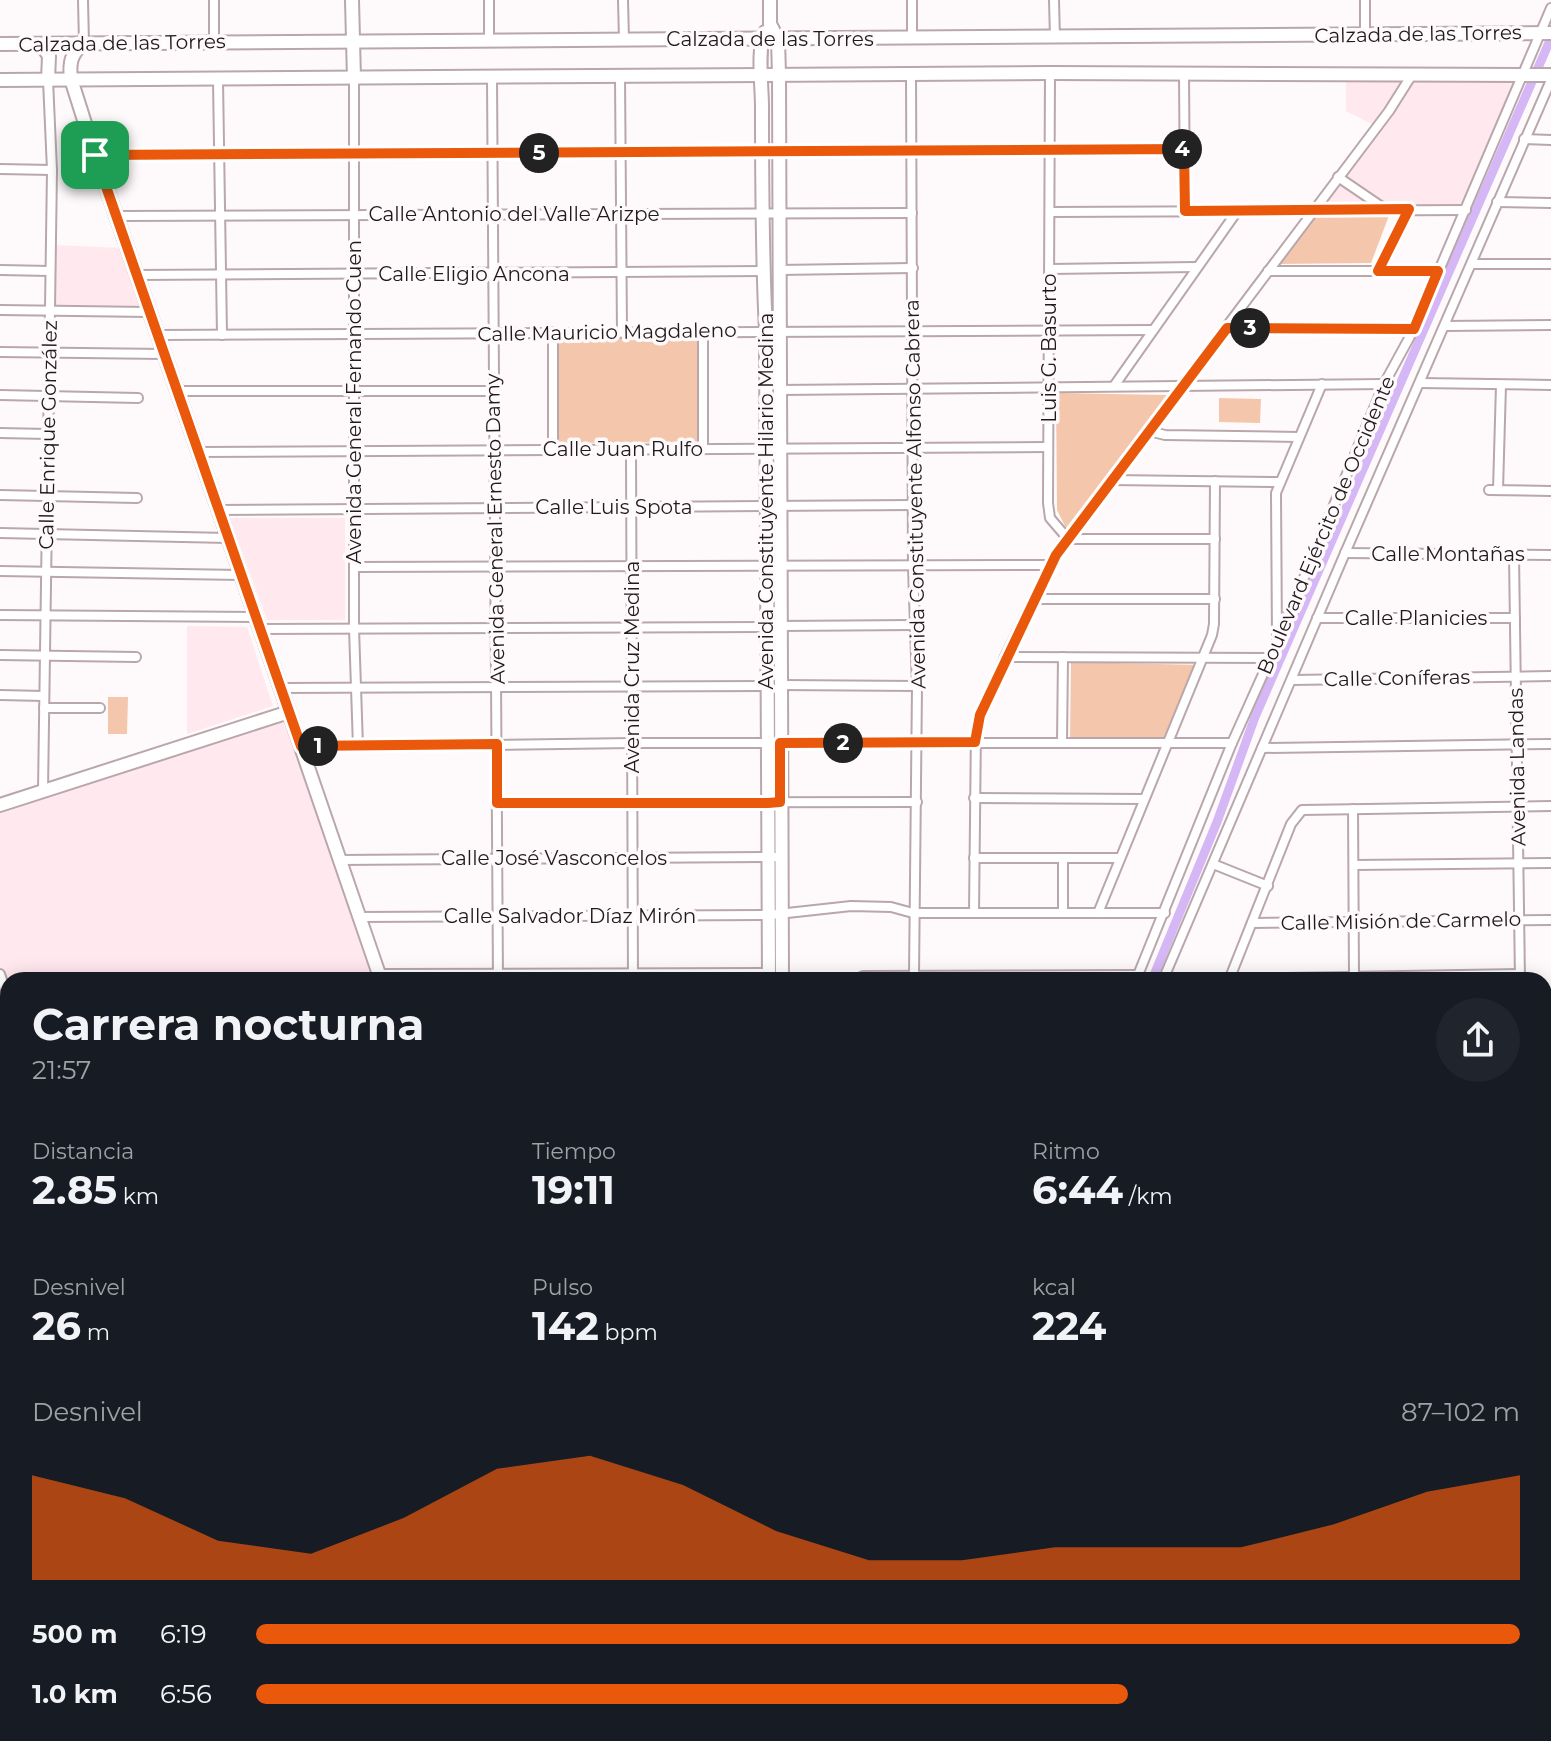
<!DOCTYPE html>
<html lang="es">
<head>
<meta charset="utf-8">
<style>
  body { margin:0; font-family:Montserrat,sans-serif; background:#20242c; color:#f1f3f6; height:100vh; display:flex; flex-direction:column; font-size:30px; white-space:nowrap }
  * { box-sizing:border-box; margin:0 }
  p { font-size:26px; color:#9ea1a6 }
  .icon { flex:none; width:44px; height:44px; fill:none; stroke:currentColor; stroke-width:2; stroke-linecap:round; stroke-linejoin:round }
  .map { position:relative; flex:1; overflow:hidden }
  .drawer { position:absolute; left:0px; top:972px; width:1552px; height:770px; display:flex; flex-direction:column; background:#171b24; border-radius:24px 24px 0 0; box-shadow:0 4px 20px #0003 }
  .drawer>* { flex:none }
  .pin { position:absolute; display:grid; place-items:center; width:68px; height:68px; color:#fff; margin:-34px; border-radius:16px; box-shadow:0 4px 12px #0006 }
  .km { position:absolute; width:40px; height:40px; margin:-20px; border-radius:50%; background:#222; color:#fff; font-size:22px; line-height:40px; text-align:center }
  .round { display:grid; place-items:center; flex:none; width:84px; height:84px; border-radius:42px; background:#20242c }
  .overview { display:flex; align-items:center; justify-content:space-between; height:136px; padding:0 32px }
  h1 { font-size:44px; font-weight:700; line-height:60px }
  .stats { display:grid; grid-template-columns:repeat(3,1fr); gap:12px; height:136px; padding:8px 32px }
  .stats div { display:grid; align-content:center }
  .stats b { font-size:40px; font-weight:700 }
  .stats small { font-size:22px; font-weight:400 }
  .stats p { font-size:22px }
  .chart { height:224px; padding:16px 32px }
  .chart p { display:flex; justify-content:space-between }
  .chart svg { width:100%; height:144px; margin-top:8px; fill:#ea580c; opacity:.7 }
  ul { padding:0 32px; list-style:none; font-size:26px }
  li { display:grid; grid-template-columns:128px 96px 1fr; align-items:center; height:60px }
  li i { height:20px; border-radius:10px; background:#ea580c }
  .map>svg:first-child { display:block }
  .built { fill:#ffe8ee }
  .green { fill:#f4c7ac }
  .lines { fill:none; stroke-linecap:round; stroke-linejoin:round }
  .stream { stroke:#d5b7f5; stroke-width:3 }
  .canal { stroke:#d5b7f5; stroke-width:9 }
  .street-casing { stroke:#b9a7ab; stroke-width:12 }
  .secondary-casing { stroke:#b9a7ab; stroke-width:16 }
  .primary-casing { stroke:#b9a7ab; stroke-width:16 }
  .street { stroke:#fff; stroke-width:8 }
  .secondary { stroke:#fff; stroke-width:12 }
  .primary { stroke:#fff; stroke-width:12 }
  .route-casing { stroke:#fff; stroke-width:16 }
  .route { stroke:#ea580c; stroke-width:10 }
  .labels { text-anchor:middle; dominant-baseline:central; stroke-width:7; stroke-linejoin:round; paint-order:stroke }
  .street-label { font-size:20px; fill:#211a1c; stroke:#fefafb }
</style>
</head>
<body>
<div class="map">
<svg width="1551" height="1741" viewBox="0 0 1551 1741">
  <rect width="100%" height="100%" fill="#fefafb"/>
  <g class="built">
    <polygon points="1346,73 1523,74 1466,210 1314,210 1376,126 1346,111"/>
    <polygon points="55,245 121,248 141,309 54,306"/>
    <polygon points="230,518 345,518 345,620 267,620"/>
    <polygon points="187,626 247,627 273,706 187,734"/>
    <polygon points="289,712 382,980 8,980 8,995 0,971 0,803"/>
  </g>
  <g class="green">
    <polygon points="1390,213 1371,263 1277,264 1313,214"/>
    <polygon points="697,335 698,442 557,443 557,336"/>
    <polygon points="1056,393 1168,395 1066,528 1057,510"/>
    <polygon points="1219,398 1261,399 1260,423 1219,422"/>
    <polygon points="1071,662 1201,665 1167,738 1070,739"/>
    <polygon points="108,697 128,697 127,734 108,734"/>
    <polygon points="0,1073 4,1073 8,1095 8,1734 487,1734 493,1738 502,1734 517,1734 517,1738 509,1741 0,1741"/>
  </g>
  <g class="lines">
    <g class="stream">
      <polyline points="1544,1689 1551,1690"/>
      <polyline points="1418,1741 1422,1734"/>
    </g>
    <g class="canal">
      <polyline points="1152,980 1217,822 1255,717 1551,38"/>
      <polyline points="831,1741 834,1734"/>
    </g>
    <g class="street-casing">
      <g id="street">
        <polyline points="83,0 84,43"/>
        <polyline points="214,0 214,41"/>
        <polyline points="489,0 489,41"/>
        <polyline points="623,0 624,40"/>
        <polyline points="1054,0 1055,38"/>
        <polyline points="1365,0 1365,34"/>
        <polyline points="912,39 912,0"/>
        <polyline points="1050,73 1048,503 1050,518 1068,539 1215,539"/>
        <polyline points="1184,73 1185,211"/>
        <polyline points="911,74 913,567 917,686 914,976"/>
        <polyline points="620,77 622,332"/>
        <polyline points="492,78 498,980"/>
        <polyline points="218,80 222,335"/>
        <polyline points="1524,139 1551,140"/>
        <polyline points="95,155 1184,149"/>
        <polyline points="0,169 52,170"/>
        <polyline points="1338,177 1385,209"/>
        <polyline points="1497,202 1551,203"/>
        <polyline points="1050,212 1466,210"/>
        <polyline points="116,216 912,213"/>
        <polyline points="1472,264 1551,264"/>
        <polyline points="1050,269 1196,267"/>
        <polyline points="0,270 50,271"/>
        <polyline points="779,270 913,268"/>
        <polyline points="1268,271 1438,271"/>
        <polyline points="1378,271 1409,209"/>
        <polyline points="136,275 763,271"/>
        <polyline points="0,310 149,312"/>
        <polyline points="1445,326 1551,325"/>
        <polyline points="1227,328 1414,329"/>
        <polyline points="703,331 703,449"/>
        <polyline points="553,332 553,450"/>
        <polyline points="157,335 1153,330"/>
        <polyline points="0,352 164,354"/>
        <polyline points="1420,383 1551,385"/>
        <polyline points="1114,386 1238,210"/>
        <polyline points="779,390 1384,384"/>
        <polyline points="177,391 492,391"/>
        <polyline points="0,395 138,398"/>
        <polyline points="1149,431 1165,435 1299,437"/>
        <polyline points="0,433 48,434"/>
        <polyline points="631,449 633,980"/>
        <polyline points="198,452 1048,447"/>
        <polyline points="1111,480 1280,482"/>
        <polyline points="1489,490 1551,491"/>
        <polyline points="1498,490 1501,385"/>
        <polyline points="0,495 137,498"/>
        <polyline points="218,510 914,505"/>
        <polyline points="0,533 228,538"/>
        <polyline points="1345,553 1551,555"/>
        <polyline points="1514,555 1520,980"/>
        <polyline points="355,567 1050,565"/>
        <polyline points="0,571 241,575"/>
        <polyline points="1034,599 1215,599"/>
        <polyline points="0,615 255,617"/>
        <polyline points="1317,618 1515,618"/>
        <polyline points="780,626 914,625"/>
        <polyline points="260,629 767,627"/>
        <polyline points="1277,638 1276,493 1322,384"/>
        <polyline points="0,655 136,657"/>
        <polyline points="1005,657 1269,658"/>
        <polyline points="1292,680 1551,676"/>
        <polyline points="781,685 917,686"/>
        <polyline points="280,688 768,686"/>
        <polyline points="0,695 44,696"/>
        <polyline points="44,708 100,708"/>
        <polyline points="1062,742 1063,657"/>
        <polyline points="301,746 358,747 354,628 354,79"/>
        <polyline points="358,747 632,743 1232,743"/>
        <polyline points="1262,748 1551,744"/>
        <polyline points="43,791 52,170 48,80"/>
        <polyline points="974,798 1144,799"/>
        <polyline points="497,803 917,802"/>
        <polyline points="1353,809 1354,977"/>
        <polyline points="974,858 1119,858"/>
        <polyline points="1063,858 1063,913"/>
        <polyline points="339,860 781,857"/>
        <polyline points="1213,864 1268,886"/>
        <polyline points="1354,865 1551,863"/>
        <polyline points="974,913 976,727 1005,657 1050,565 1102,492 1389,111 1413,73"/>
        <polyline points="1098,913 1212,635 1214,624 1215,481"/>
        <polyline points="359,917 769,915 851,906 891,907 913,913 1165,913"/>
        <polyline points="1252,923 1551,920"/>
        <polyline points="0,974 8,998"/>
        <polyline points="379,974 769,973"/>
        <polyline points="1229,979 1520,974"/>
        <polyline points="856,980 863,976 1138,975"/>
        <polyline points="1136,980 1232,743 1277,643 1384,384 1414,329 1551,8"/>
        <polyline points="1163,980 1345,553 1551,80"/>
        <polyline points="1229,980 1291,824 1302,810 1551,806"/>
        <polyline points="0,1022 8,1042"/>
        <polyline points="1544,1030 1551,1030"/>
        <polyline points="1544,1147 1551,1147"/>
        <polyline points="1544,1319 1551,1319"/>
        <polyline points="1544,1332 1551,1332"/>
        <polyline points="1544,1393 1551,1390"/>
        <polyline points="1544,1450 1551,1448"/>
        <polyline points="1544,1556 1546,1564"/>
      </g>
    </g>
    <g class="secondary-casing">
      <g id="secondary">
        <polyline points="352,0 354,79"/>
        <polyline points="770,0 770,24 778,39 779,75 782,980"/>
        <path d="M765,32C757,47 762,88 762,106C762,181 762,256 766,331L769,980"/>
        <polyline points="71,79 95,155 289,712"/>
      </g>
    </g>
    <g class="primary-casing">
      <g id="primary">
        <polyline points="0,44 1551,33"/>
        <polyline points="41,44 49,56 48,80"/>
        <path d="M71,79C69,62 71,54 84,43"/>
        <polyline points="0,80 1050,73 1551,75"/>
        <polyline points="0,805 289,712 381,980"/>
        <polyline points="637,1734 639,1741"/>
      </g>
    </g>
    <use href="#street" class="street"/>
    <use href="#secondary" class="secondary"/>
    <use href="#primary" class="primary"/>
  </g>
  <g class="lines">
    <g class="route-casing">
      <polygon id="route" points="1184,149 1185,211 1409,209 1378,271 1438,271 1414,329 1227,328 1056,555 980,715 975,742 780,743 780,802 768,803 497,803 497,744 301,746 95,155"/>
    </g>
    <use href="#route" class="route"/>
  </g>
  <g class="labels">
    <g class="street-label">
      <text transform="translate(1418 34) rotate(-1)">Calzada de las Torres</text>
      <text x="770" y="39">Calzada de las Torres</text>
      <text transform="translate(122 43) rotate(-1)">Calzada de las Torres</text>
      <text x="514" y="214">Calle Antonio del Valle Arizpe</text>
      <text x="474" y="274">Calle Eligio Ancona</text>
      <text transform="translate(607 332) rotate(-1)">Calle Mauricio Magdaleno</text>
      <text transform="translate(1049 348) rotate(-90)">Luis G. Basurto</text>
      <text transform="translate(354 402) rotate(-90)">Avenida General Fernando Cuen</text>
      <text transform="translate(48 435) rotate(-89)">Calle Enrique González</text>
      <text x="623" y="449">Calle Juan Rulfo</text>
      <text transform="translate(915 494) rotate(-91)">Avenida Constituyente Alfonso Cabrera</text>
      <text transform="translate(766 501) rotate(-90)">Avenida Constituyente Hilario Medina</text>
      <text x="614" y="507">Calle Luis Spota</text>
      <text transform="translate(1326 525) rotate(-67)">Boulevard Ejército de Occidente</text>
      <text transform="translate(495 529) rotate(-91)">Avenida General Ernesto Damy</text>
      <text x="1448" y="554">Calle Montañas</text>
      <text x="1416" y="618">Calle Planicies</text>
      <text transform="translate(632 667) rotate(-90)">Avenida Cruz Medina</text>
      <text transform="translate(1397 678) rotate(-1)">Calle Coníferas</text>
      <text transform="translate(1517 767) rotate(-91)">Avenida Landas</text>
      <text x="554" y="858">Calle José Vasconcelos</text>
      <text x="570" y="916">Calle Salvador Díaz Mirón</text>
      <text transform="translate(1401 921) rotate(-1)">Calle Misión de Carmelo</text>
    </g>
  </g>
</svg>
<div class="pin" style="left:95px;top:155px;background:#1e9e55"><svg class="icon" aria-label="arrive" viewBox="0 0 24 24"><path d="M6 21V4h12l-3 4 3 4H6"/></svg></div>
<b class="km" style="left:318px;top:746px">1</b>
<b class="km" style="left:843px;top:743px">2</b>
<b class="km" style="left:1250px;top:328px">3</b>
<b class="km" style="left:1182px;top:149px">4</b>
<b class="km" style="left:539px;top:153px">5</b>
<section class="drawer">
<div class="overview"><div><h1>Carrera nocturna</h1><p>21:57</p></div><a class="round"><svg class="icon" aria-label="share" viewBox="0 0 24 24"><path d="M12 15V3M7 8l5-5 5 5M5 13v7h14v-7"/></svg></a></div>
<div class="stats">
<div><p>Distancia</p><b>2.85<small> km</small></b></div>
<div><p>Tiempo</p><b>19:11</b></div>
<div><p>Ritmo</p><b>6:44<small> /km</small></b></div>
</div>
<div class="stats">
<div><p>Desnivel</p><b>26<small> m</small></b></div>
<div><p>Pulso</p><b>142<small> bpm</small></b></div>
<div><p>kcal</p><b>224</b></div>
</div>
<div class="chart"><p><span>Desnivel</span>87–102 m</p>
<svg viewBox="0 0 160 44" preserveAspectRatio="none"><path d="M0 44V12L10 19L20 32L30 36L40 25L50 10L60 6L70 15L80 29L90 38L100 38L110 34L120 34L130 34L140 27L150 17L160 12V44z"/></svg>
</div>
<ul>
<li><b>500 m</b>6:19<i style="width:100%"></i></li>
<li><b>1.0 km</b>6:56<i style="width:69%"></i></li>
</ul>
</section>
</div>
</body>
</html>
